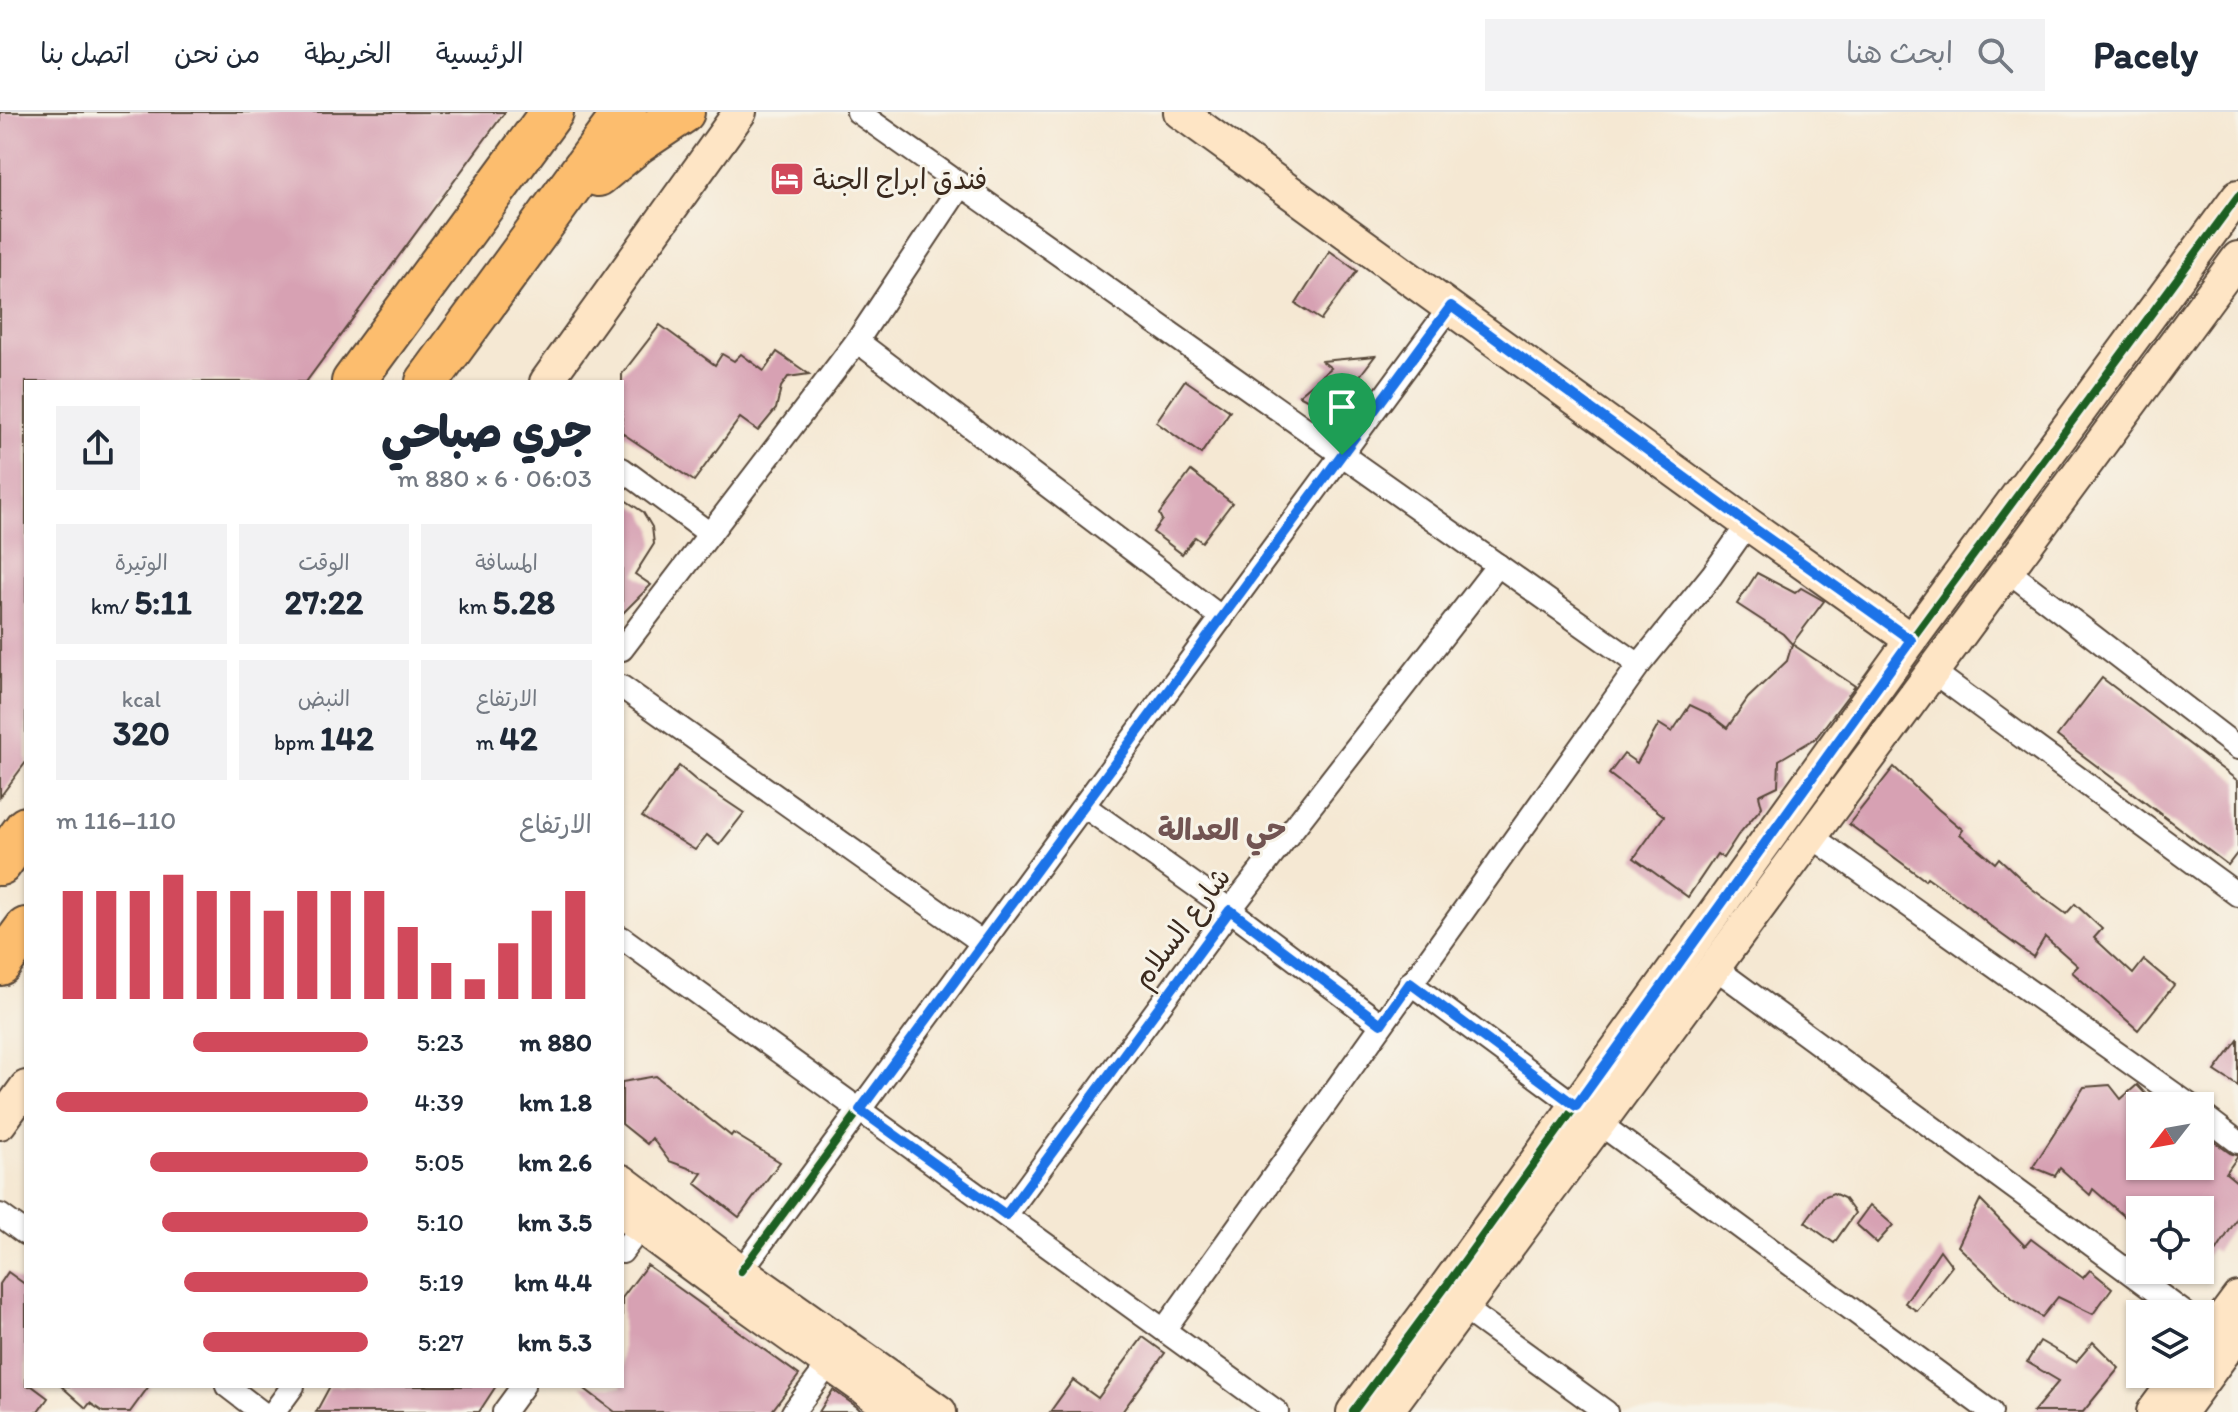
<!DOCTYPE html>
<html lang="ar">
<head>
<meta charset="utf-8">
<style>
  body { margin:0; font-family:Itim,"Playpen Sans Arabic",sans-serif; background:#f2f2f3; color:#1f2937; direction:rtl; height:100vh; display:flex; flex-direction:column; font-size:30px; white-space:nowrap }
  * { box-sizing:border-box; margin:0 }
  p { font-size:26px; color:#747a83 }
  .icon { flex:none; width:44px; height:44px; fill:none; stroke:currentColor; stroke-width:2; stroke-linecap:round; stroke-linejoin:round }
  .map { position:relative; flex:1; overflow:hidden; direction:ltr }
  .details { position:absolute; left:24px; top:268px; width:600px; height:1008px; display:flex; flex-direction:column; background:#fff; border-radius:0px; box-shadow:0 2px 6px #0004; direction:rtl }
  .details>* { flex:none }
  .needle { width:52px; rotate:239deg }
  .controls { position:absolute; left:2126px; top:980px; display:grid; gap:16px }
  .controls a { display:grid; place-items:center; width:88px; height:88px; border-radius:0px; background:#fff; box-shadow:0 2px 6px #0004; font-size:40px }
  .pin { position:absolute; display:grid; place-items:center; width:68px; height:68px; color:#fff; margin:-82px -34px; border-radius:50% 50% 50% 0; rotate:-45deg; box-shadow:0 0 8px #0007 }
  .pin .icon { rotate:45deg }
  .round { display:grid; place-items:center; flex:none; width:84px; height:84px; border-radius:0px; background:#f2f2f3 }
  .summary { display:flex; align-items:center; justify-content:space-between; height:136px; padding:0 32px }
  h1 { font-size:44px; font-weight:800; line-height:60px }
  .figures { display:grid; grid-template-columns:repeat(3,1fr); gap:12px; height:136px; padding:8px 32px }
  .figures div { display:grid; align-content:center; border-radius:0px; background:#f2f2f3; text-align:center }
  .figures b { font-size:34px; font-weight:800 }
  .figures small { font-size:22px; font-weight:400 }
  .figures p { font-size:22px }
  .chart { height:224px; padding:16px 32px }
  .chart p { display:flex; justify-content:space-between }
  .chart svg { width:100%; height:144px; margin-top:8px; stroke:#d1495b; stroke-width:6 }
  ul { padding:0 32px; list-style:none; font-size:26px }
  li { display:grid; grid-template-columns:128px 96px 1fr; align-items:center; height:60px }
  li i { height:20px; border-radius:10px; background:#d1495b }
  header { display:flex; align-items:center; gap:48px; box-sizing:border-box; height:112px; padding:0 40px; background:#fff; border-bottom:2px solid #e0e1e3 }
  header strong { font-size:38px }
  nav { display:flex; gap:44px; margin-inline-start:auto; font-size:28px }
  .search { width:560px; height:72px; background:#f2f2f3; display:flex; align-items:center; gap:20px; box-sizing:border-box; padding:0 28px; border-radius:0px; color:#747a83; font-size:30px }
  .map>svg:first-child { display:block }
  .building { fill:#d7a1b3 }
  .lines { fill:none; stroke-linecap:round; stroke-linejoin:round }
  .street-casing { stroke:#574639; stroke-width:26 }
  .secondary-casing { stroke:#574639; stroke-width:36 }
  .highway-casing { stroke:#574639; stroke-width:46 }
  .street { stroke:#fff; stroke-width:22 }
  .secondary { stroke:#fee5c5; stroke-width:32 }
  .highway { stroke:#fcbd6e; stroke-width:42 }
  .cycleway-casing { stroke:#f7f3e8; stroke-width:13 }
  .cycleway { stroke:#1b5e20; stroke-width:8 }
  .route-casing { stroke:#fff; stroke-width:16 }
  .route { stroke:#1a73e8; stroke-width:10 }
  .labels { text-anchor:middle; dominant-baseline:central; stroke-width:6; stroke-linejoin:round; paint-order:stroke }
  .poi-label { font-size:28px; fill:#3b2a1e; stroke:#f7f3e8; text-anchor:start }
  .street-label { font-size:28px; fill:#3b2a1e; stroke:#f7f3e8 }
  .neighbourhood-label { font-size:30px; font-weight:bold; fill:#725452; stroke:#f7f3e8 }
</style>
</head>
<body>
<header>
<strong>Pacely</strong>
<div class="search"><svg class="icon" aria-label="search" viewBox="0 0 24 24"><circle cx="10" cy="10" r="6"/><path d="M15 15l6 6"/></svg>ابحث هنا</div>
<nav><a>الرئيسية</a><a>الخريطة</a><a>من نحن</a><a>اتصل بنا</a></nav>
</header>
<div class="map">
<svg width="2238" height="1300" viewBox="0 0 2238 1300">
  <rect width="100%" height="100%" fill="#f7f3e8"/>
  <filter id="ink" filterUnits="userSpaceOnUse"><feTurbulence type="fractalNoise" baseFrequency=".0125" numOctaves="2"/><feDisplacementMap in="SourceGraphic" scale="16" xChannelSelector="R" yChannelSelector="G"/><feConvolveMatrix kernelMatrix="1 2 1 2 8 2 1 2 1" color-interpolation-filters="sRGB"/></filter>
  <filter id="wash" filterUnits="userSpaceOnUse"><feTurbulence type="fractalNoise" baseFrequency=".006" numOctaves="4" result="noise"/><feDisplacementMap in="SourceGraphic" scale="32" xChannelSelector="R" yChannelSelector="G"/><feGaussianBlur stdDeviation="1.8" result="paint"/><feColorMatrix in="noise" values="0 0 0 0 0 0 0 0 0 0 0 0 0 0 0 0 0 1.4 0 .05"/><feComposite in="paint" operator="in"/></filter>
  <g filter="url(#wash)">
    <rect width="100%" height="100%" fill="#f5e8d3"/>
    <g id="blocks">
      <g class="building">
        <polygon points="0,0 505,0 306,270 26,270 26,650 0,685"/>
        <polygon points="1330,139 1357,159 1321,208 1296,192"/>
        <polygon points="660,213 715,253 722,242 734,249 741,242 764,259 777,240 809,262 788,265 781,275 776,297 758,319 740,306 694,369 622,321 622,262"/>
        <polygon points="1375,244 1346,282 1348,284 1331,300 1299,283 1331,256 1322,249"/>
        <polygon points="1185,268 1230,299 1201,342 1156,310"/>
        <polygon points="1191,359 1232,391 1202,430 1195,425 1182,442 1153,420 1162,408 1159,402"/>
        <polygon points="622,386 643,400 652,415 654,432 635,462 651,473 622,502"/>
        <polygon points="1757,461 1795,481 1801,476 1824,489 1792,532 1783,522 1737,492"/>
        <polygon points="1792,532 1855,574 1816,626 1779,648 1778,674 1759,683 1762,695 1738,723 1723,746 1717,742 1688,785 1634,746 1664,704 1609,662 1624,642 1637,651 1659,612 1672,620 1690,593 1709,602 1727,616 1748,586 1787,549"/>
        <polygon points="2102,566 2238,669 2238,740 2228,753 2057,624"/>
        <polygon points="679,654 698,670 744,701 719,733 707,723 695,738 642,705"/>
        <polygon points="1894,655 1938,697 1963,718 1960,722 1995,751 1999,746 2031,776 2066,802 2075,792 2102,817 2094,826 2133,862 2144,848 2174,873 2138,918 2072,860 2078,854 2045,825 2033,845 1994,817 1962,790 1927,765 1925,768 1849,712"/>
        <polygon points="2238,928 2238,974 2215,959"/>
        <polygon points="656,964 731,1024 733,1021 780,1050 739,1105 695,1071 702,1061 669,1049 652,1026 647,1032 622,1012 622,970"/>
        <polygon points="2110,973 2121,987 2137,973 2157,994 2134,994 2140,999 2140,1054 2200,1054 2200,1040 2209,1026 2230,1041 2238,1044 2226,1061 2238,1071 2238,1105 2216,1140 2211,1137 2200,1154 2200,1098 2140,1098 2140,1118 2093,1077 2090,1083 2060,1056 2055,1064 2033,1055 2084,975"/>
        <polygon points="1833,1081 1844,1086 1855,1101 1834,1131 1805,1110 1823,1085"/>
        <polygon points="1980,1088 2025,1134 2031,1127 2083,1166 2090,1158 2112,1176 2093,1202 2058,1185 2042,1205 2012,1186 1958,1134"/>
        <polygon points="1870,1093 1893,1113 1877,1131 1856,1112"/>
        <polygon points="1940,1138 1952,1154 1917,1199 1905,1191"/>
        <polygon points="647,1153 799,1263 771,1300 615,1300 581,1274 622,1274 622,1186"/>
        <polygon points="8,1160 26,1173 26,1274 32,1274 48,1286 38,1300 0,1300 0,1172"/>
        <polygon points="1143,1225 1165,1241 1122,1300 1050,1300 1073,1268 1098,1286"/>
        <polygon points="2040,1229 2076,1250 2093,1230 2119,1256 2083,1300 2033,1300 2059,1269 2027,1250"/>
        <polygon points="61,1274 149,1274 130,1300 103,1300 90,1291 86,1296"/>
        <polygon points="330,1274 496,1274 479,1300 316,1300"/>
        <polygon points="833,1278 857,1295 862,1300 819,1300"/>
      </g>
    </g>
  </g>
  <g filter="url(#ink)">
    <use href="#blocks" fill-opacity="0" stroke="#574639" stroke-width="2"/>
    <g class="lines">
      <g class="street-casing">
        <g id="street">
          <polyline points="858,0 1639,553"/>
          <polyline points="857,229 1222,506"/>
          <polyline points="622,357 710,422"/>
          <polyline points="2007,458 2238,636"/>
          <polyline points="622,537 857,229 961,73"/>
          <polyline points="1932,559 2238,783"/>
          <polyline points="622,575 983,831"/>
          <polyline points="1084,694 1230,798 1381,912"/>
          <polyline points="1811,724 2191,994"/>
          <polyline points="622,826 1277,1300"/>
          <polyline points="1714,855 2186,1202"/>
          <polyline points="1410,871 1576,994"/>
          <polyline points="2200,1001 2238,1030"/>
          <polyline points="1599,1011 1991,1300"/>
          <polyline points="0,1103 26,1122"/>
          <polyline points="1006,1103 1230,798 1498,453"/>
          <polyline points="622,1140 641,1115"/>
          <polyline points="741,1159 1451,194"/>
          <polyline points="1463,1196 1606,1300"/>
          <polyline points="1164,1218 1639,553 1712,463 1748,412"/>
          <polyline points="227,1274 261,1300"/>
          <polyline points="274,1300 293,1274"/>
          <polyline points="504,1300 523,1274"/>
          <polyline points="793,1300 829,1252"/>
        </g>
      </g>
      <g class="secondary-casing">
        <g id="secondary">
          <polyline points="1180,0 1748,412 1911,528"/>
          <polyline points="546,270 740,0"/>
          <polyline points="0,1011 26,975"/>
          <polyline points="622,1069 741,1159 940,1300"/>
          <polyline points="622,1101 727,1179 897,1300"/>
          <polyline points="2200,1237 2238,1186"/>
          <polyline points="1353,1300 1444,1177 1911,528 2238,84"/>
          <polyline points="1386,1300 2238,146"/>
          <polyline points="2153,1300 2181,1262"/>
          <polyline points="2180,1300 2238,1221"/>
        </g>
      </g>
      <g class="highway-casing">
        <g id="highway">
          <polyline points="598,63 638,30 683,0"/>
          <polyline points="353,270 552,0"/>
          <polyline points="427,270 625,0"/>
          <polyline points="0,752 26,716"/>
          <polyline points="0,852 26,817"/>
        </g>
      </g>
      <use href="#street" class="street"/>
      <use href="#secondary" class="secondary"/>
      <use href="#highway" class="highway"/>
      <g class="cycleway-casing">
        <g id="cycleway">
          <polyline points="741,1159 1451,194"/>
          <polyline points="1353,1300 1444,1177 1911,528 2238,84"/>
        </g>
      </g>
      <use href="#cycleway" class="cycleway"/>
    </g>
  </g>
  <g class="lines" filter="url(#ink)">
    <g class="route-casing">
      <polygon id="route" points="1451,194 1748,412 1911,528 1576,994 1410,871 1381,912 1230,798 1006,1103 860,998"/>
    </g>
    <use href="#route" class="route"/>
  </g>
  <defs>
    <g id="hotel-square" transform="scale(1.8)"><rect x="-9" y="-9" width="18" height="18" rx="4" fill="#d1495b" stroke="#f7f3e8"/><path d="M-6-4.5h1.5V1H6V5H4.5V3h-9V5H-6ZM-4 0a1.8 1.8 0 1 1 3.6 0ZM.5 0V-2.5h3Q6-2.5 6 0Z" fill="#fff"/></g>
  </defs>
  <g fill-rule="evenodd">
    <use href="#hotel-square" x="787" y="67"/>
  </g>
  <g class="labels">
    <g class="poi-label">
      <text x="813" y="67">فندق ابراج الجنة</text>
    </g>
    <g class="street-label">
      <text transform="translate(1181 815) rotate(-53)">شارع السلام</text>
    </g>
    <g class="neighbourhood-label">
      <text x="1222" y="717">حي العدالة</text>
    </g>
  </g>
</svg>
<div class="controls">
<a><svg class="needle" viewBox="-14 -14 28 28"><path d="M0-13l5 13h-10z" fill="#e53935"/><path d="M0 13l5-13h-10z" fill="#747a83"/></svg></a>
<a><svg class="icon" aria-label="locate" viewBox="0 0 24 24"><circle cx="12" cy="12" r="6"/><path d="M12 2v4M12 18v4M2 12h4M18 12h4"/></svg></a>
<a><svg class="icon" aria-label="layers" viewBox="0 0 24 24"><path d="M12 4l9 5-9 5-9-5zM3 14l9 5 9-5"/></svg></a>
</div>
<div class="pin" style="left:1342px;top:343px;background:#1e9e55"><svg class="icon" aria-label="arrive" viewBox="0 0 24 24"><path d="M6 21V4h12l-3 4 3 4H6"/></svg></div>
<section class="details">
<div class="summary"><div><h1>جري صباحي</h1><p>06:03 · 6 × 880 m</p></div><a class="round"><svg class="icon" aria-label="share" viewBox="0 0 24 24"><path d="M12 15V3M7 8l5-5 5 5M5 13v7h14v-7"/></svg></a></div>
<div class="figures">
<div><p>المسافة</p><b>5.28<small> km</small></b></div>
<div><p>الوقت</p><b>27:22</b></div>
<div><p>الوتيرة</p><b>5:11<small> /km</small></b></div>
</div>
<div class="figures">
<div><p>الارتفاع</p><b>42<small> m</small></b></div>
<div><p>النبض</p><b>142<small> bpm</small></b></div>
<div><p>kcal</p><b>320</b></div>
</div>
<div class="chart"><p><span>الارتفاع</span>110–116 m</p>
<svg viewBox="0 0 160 44" preserveAspectRatio="none"><path d="M5 44V11M15 44V11M25 44V11M35 44V6M45 44V11M55 44V11M65 44V17M75 44V11M85 44V11M95 44V11M105 44V22M115 44V33M125 44V38M135 44V27M145 44V17M155 44V11"/></svg>
</div>
<ul>
<li><b>880 m</b>5:23<i style="width:56%"></i></li>
<li><b>1.8 km</b>4:39<i style="width:100%"></i></li>
<li><b>2.6 km</b>5:05<i style="width:70%"></i></li>
<li><b>3.5 km</b>5:10<i style="width:66%"></i></li>
<li><b>4.4 km</b>5:19<i style="width:59%"></i></li>
<li><b>5.3 km</b>5:27<i style="width:53%"></i></li>
</ul>
</section>
</div>
</body>
</html>
